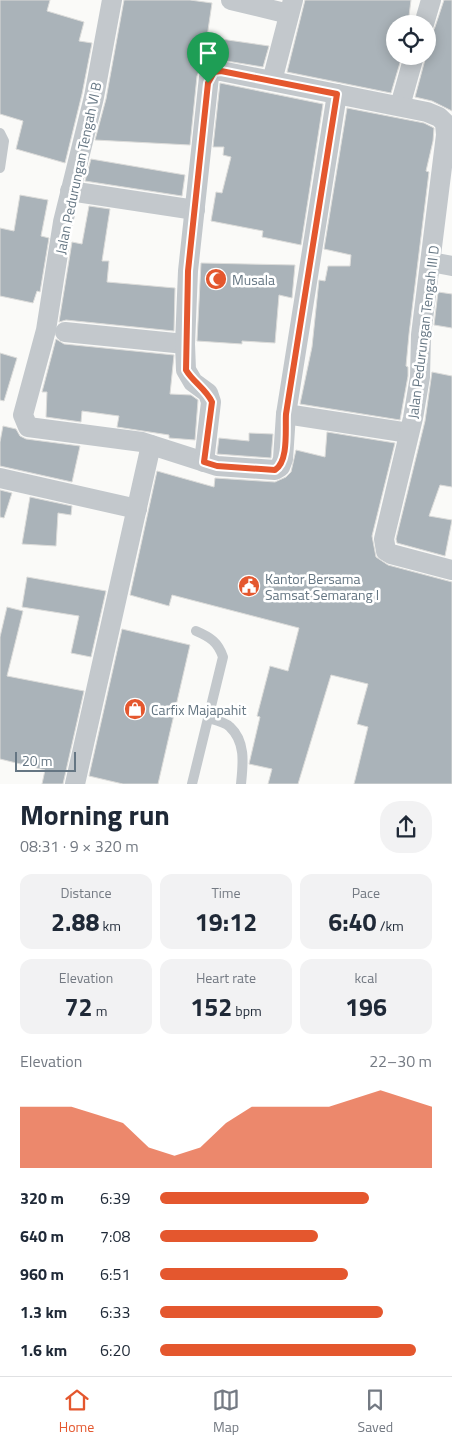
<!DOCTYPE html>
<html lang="en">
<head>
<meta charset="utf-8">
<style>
  body { margin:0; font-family:"Titillium Web",sans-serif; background:#f2f2f3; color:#1f2937; height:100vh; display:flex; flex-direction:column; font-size:19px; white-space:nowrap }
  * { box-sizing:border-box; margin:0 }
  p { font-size:16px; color:#747a83 }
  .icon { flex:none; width:28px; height:28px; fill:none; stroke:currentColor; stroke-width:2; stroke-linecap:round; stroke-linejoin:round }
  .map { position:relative; height:784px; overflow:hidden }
  .sheet { display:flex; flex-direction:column; background:#fff; flex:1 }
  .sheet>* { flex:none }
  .buttons { position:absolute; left:386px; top:15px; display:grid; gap:10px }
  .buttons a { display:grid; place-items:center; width:50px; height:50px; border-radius:50%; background:#fff; box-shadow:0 2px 12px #0003; font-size:25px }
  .scale { position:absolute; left:15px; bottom:12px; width:61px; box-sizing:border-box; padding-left:5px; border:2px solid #657683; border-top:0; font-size:14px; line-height:18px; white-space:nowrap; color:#657683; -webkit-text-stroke:4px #fff; paint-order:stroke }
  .pin { position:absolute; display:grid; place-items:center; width:42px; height:42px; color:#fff; margin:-51px -21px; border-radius:50% 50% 50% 0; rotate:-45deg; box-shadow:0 0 5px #0007 }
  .pin .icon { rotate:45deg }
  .round { display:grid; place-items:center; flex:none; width:52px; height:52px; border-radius:20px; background:#f2f2f3 }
  .summary { display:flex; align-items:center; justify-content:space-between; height:85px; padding:0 20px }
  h1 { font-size:28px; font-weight:700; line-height:38px }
  .metrics { display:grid; grid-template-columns:repeat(3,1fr); gap:8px; height:85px; padding:5px 20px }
  .metrics div { display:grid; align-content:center; border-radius:12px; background:#f2f2f3; text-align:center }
  .metrics b { font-size:25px; font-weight:700 }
  .metrics small { font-size:14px; font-weight:400 }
  .metrics p { font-size:14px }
  .chart { height:140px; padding:10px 20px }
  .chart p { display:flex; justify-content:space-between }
  .chart svg { width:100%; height:90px; margin-top:5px; fill:#e4572e; opacity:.7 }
  ul { padding:0 20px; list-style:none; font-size:16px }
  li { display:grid; grid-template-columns:80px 60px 1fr; align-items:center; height:38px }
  li i { height:12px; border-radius:6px; background:#e4572e }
  .menu { display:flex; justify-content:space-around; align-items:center; height:70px; border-top:1px solid #e0e1e3; background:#fff; font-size:14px; color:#747a83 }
  .menu a { display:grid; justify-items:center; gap:2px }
  .menu .current { color:#e4572e }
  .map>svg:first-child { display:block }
  .building { fill:#aab3b9; stroke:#dcdcda }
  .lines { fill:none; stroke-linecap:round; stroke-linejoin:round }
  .lane { stroke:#c3c8cc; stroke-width:10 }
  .street { stroke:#c3c8cc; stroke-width:20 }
  .route-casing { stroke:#fff; stroke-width:10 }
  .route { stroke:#e4572e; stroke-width:6 }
  .labels { text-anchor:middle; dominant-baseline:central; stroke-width:5; stroke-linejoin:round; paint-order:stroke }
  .street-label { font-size:14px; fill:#657683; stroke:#fff }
  .poi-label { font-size:14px; fill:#657683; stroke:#fff; text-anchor:start }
</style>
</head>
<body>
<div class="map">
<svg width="452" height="784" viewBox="0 0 452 784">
  <rect width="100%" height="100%" fill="#fafaf8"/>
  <g class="building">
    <polygon points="0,0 50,0 47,11 84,22 79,41 92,43 82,94 65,163 16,149 23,121 0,114"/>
    <polygon points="124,0 190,0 212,3 207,37 269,46 263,67 214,59 209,60 200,69 197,76 190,145 95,140 106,99"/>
    <polygon points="305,0 411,0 408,24 395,24 395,56 402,56 391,93 287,72"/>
    <polygon points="444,0 452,0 452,111 432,101 415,97 426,56 428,56 428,42 435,27"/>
    <polygon points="220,83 323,104 301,245 262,237 263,231 211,221 216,192 222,193 231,157 223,155 224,147 213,147"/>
    <polygon points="347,108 424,123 434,128 433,141 426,171 429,172 409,334 406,366 408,367 408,376 400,420 300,404 312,347 319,280 325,281 328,266 350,266 351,255 324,249"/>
    <polygon points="91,159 185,175 182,196 85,181"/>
    <polygon points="20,195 48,200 41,236 49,238 40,292 37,291 33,303 0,296 0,228 14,231"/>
    <polygon points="89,206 110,209 102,261 109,261 107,282 175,288 174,331 66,320 59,322 72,242 82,244"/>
    <polygon points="201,263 295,265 292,298 279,295 275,343 242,341 242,344 197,341"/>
    <polygon points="438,292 452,294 452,328 434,325"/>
    <polygon points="56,339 64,344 174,355 170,394 191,395 198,400 195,440 169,438 169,435 117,427 119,416 82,411 81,422 46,417 47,392 42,392"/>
    <polygon points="0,353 17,358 4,401 0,400"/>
    <polygon points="432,372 452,376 452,487 440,485 429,516 452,520 445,556 397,543 396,539 425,421"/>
    <polygon points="3,426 16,429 20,436 26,439 80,446 72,482 0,466 0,442"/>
    <polygon points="327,432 395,443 372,536 376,557 388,565 452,582 452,784 354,784 368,727 357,724 368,684 331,675 298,784 268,784 272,769 249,764 260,717 257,716 270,666 288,671 299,628 172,595 169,606 130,595 157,471 214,487 215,478 275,482 286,477 291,472 296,450 325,457"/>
    <polygon points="249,433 273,434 271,458 217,454 219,438 249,441"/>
    <polygon points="0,490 12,493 4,518 0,517"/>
    <polygon points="30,497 72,506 71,515 58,513 56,546 22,544"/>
    <polygon points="27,577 106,591 91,657 71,653 79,616 22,607"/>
    <polygon points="7,607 23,611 7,676 84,691 63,784 42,784 45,770 0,759 0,637"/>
    <polygon points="122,629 190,645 158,784 123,784 89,776"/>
  </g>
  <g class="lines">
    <g class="lane">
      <polyline points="0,133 4,141 0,168"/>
      <path d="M208,718C215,720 225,722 230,727C246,742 243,764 241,784"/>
      <path d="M192,784L223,657C218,642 210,637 196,631"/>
    </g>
    <g class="street">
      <polyline points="112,0 94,97 63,222 46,330 23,415 28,427 142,442 217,466 275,470 280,467 283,459 286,414 337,94"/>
      <polyline points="231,0 289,14"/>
      <polyline points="424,24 431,0"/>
      <polyline points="272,81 293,0"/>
      <polyline points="400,106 414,56"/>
      <polyline points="70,191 195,210"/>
      <polyline points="431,262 452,266"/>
      <polyline points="65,332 185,344"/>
      <polyline points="286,414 409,433"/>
      <polyline points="204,462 211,402 208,393 193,382 186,370 185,344 188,271 209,77 214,71 221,71 427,112 439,117 445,123 446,135 421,335 420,377 413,418 384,539 386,551 391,554 452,570"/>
      <polyline points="0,478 137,509"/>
      <polyline points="75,784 151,445"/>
    </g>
  </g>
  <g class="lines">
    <g class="route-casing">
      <path id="route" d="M221,71L337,94L286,414C285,429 289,461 275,470L217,466L204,462L212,402C206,389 193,382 186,370L188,271L208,83L214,72Z"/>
    </g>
    <use href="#route" class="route"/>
  </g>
  <defs>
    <g id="mosque-disc" transform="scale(1.125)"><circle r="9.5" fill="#e4572e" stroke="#fff"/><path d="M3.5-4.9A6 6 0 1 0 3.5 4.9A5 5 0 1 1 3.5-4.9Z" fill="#fff"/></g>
    <g id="civic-disc" transform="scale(1.125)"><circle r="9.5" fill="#e4572e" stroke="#fff"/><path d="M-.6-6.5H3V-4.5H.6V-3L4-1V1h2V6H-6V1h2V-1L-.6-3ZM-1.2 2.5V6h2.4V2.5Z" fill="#fff"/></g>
    <g id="shop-disc" transform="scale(1.125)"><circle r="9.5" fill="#e4572e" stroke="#fff"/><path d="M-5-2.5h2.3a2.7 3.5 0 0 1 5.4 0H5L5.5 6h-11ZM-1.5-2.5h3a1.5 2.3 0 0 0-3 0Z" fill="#fff"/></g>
  </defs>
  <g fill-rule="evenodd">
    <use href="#mosque-disc" x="216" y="279"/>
    <use href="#civic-disc" x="249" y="586"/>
    <use href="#shop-disc" x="135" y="709"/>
  </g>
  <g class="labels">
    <g class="street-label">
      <text transform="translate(78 168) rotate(-78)">Jalan Pedurungan Tengah VI B</text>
      <text transform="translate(423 332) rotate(-83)">Jalan Pedurungan Tengah III D</text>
    </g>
    <g class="poi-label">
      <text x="232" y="279">Musala</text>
      <text x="265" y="578">Kantor Bersama<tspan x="265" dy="16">Samsat Semarang I</tspan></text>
      <text x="151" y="709">Carfix Majapahit</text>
    </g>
  </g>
</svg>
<div class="buttons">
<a><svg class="icon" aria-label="locate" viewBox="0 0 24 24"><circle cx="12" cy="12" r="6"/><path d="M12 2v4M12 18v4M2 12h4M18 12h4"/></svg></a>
</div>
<div class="scale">20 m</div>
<div class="pin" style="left:208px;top:83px;background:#1e9e55"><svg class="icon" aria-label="arrive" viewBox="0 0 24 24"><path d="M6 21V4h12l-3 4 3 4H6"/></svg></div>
</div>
<section class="sheet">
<div class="summary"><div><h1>Morning run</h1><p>08:31 · 9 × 320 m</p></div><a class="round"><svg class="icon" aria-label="share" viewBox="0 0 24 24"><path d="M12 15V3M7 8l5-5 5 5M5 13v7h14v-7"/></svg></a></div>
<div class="metrics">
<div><p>Distance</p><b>2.88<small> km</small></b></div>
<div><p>Time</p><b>19:12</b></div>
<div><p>Pace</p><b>6:40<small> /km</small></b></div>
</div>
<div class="metrics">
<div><p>Elevation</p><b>72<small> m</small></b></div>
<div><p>Heart rate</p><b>152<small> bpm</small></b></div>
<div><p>kcal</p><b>196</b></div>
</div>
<div class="chart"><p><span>Elevation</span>22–30 m</p>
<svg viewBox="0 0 160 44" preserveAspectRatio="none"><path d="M0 44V14L10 14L20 14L30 18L40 22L50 34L60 38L70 34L80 22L90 14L100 14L110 14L120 14L130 10L140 6L150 10L160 14V44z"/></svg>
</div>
<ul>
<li><b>320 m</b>6:39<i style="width:77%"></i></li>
<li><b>640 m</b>7:08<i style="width:58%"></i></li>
<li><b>960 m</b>6:51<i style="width:69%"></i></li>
<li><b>1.3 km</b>6:33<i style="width:82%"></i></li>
<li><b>1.6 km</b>6:20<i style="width:94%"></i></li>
</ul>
</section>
<nav class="menu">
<a class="current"><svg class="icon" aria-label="home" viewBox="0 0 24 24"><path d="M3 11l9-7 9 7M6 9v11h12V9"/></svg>Home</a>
<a><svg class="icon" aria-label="map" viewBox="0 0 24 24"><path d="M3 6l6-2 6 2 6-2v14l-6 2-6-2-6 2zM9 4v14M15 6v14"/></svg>Map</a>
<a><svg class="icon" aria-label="saved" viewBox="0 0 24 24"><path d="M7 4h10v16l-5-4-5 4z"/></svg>Saved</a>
</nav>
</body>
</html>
